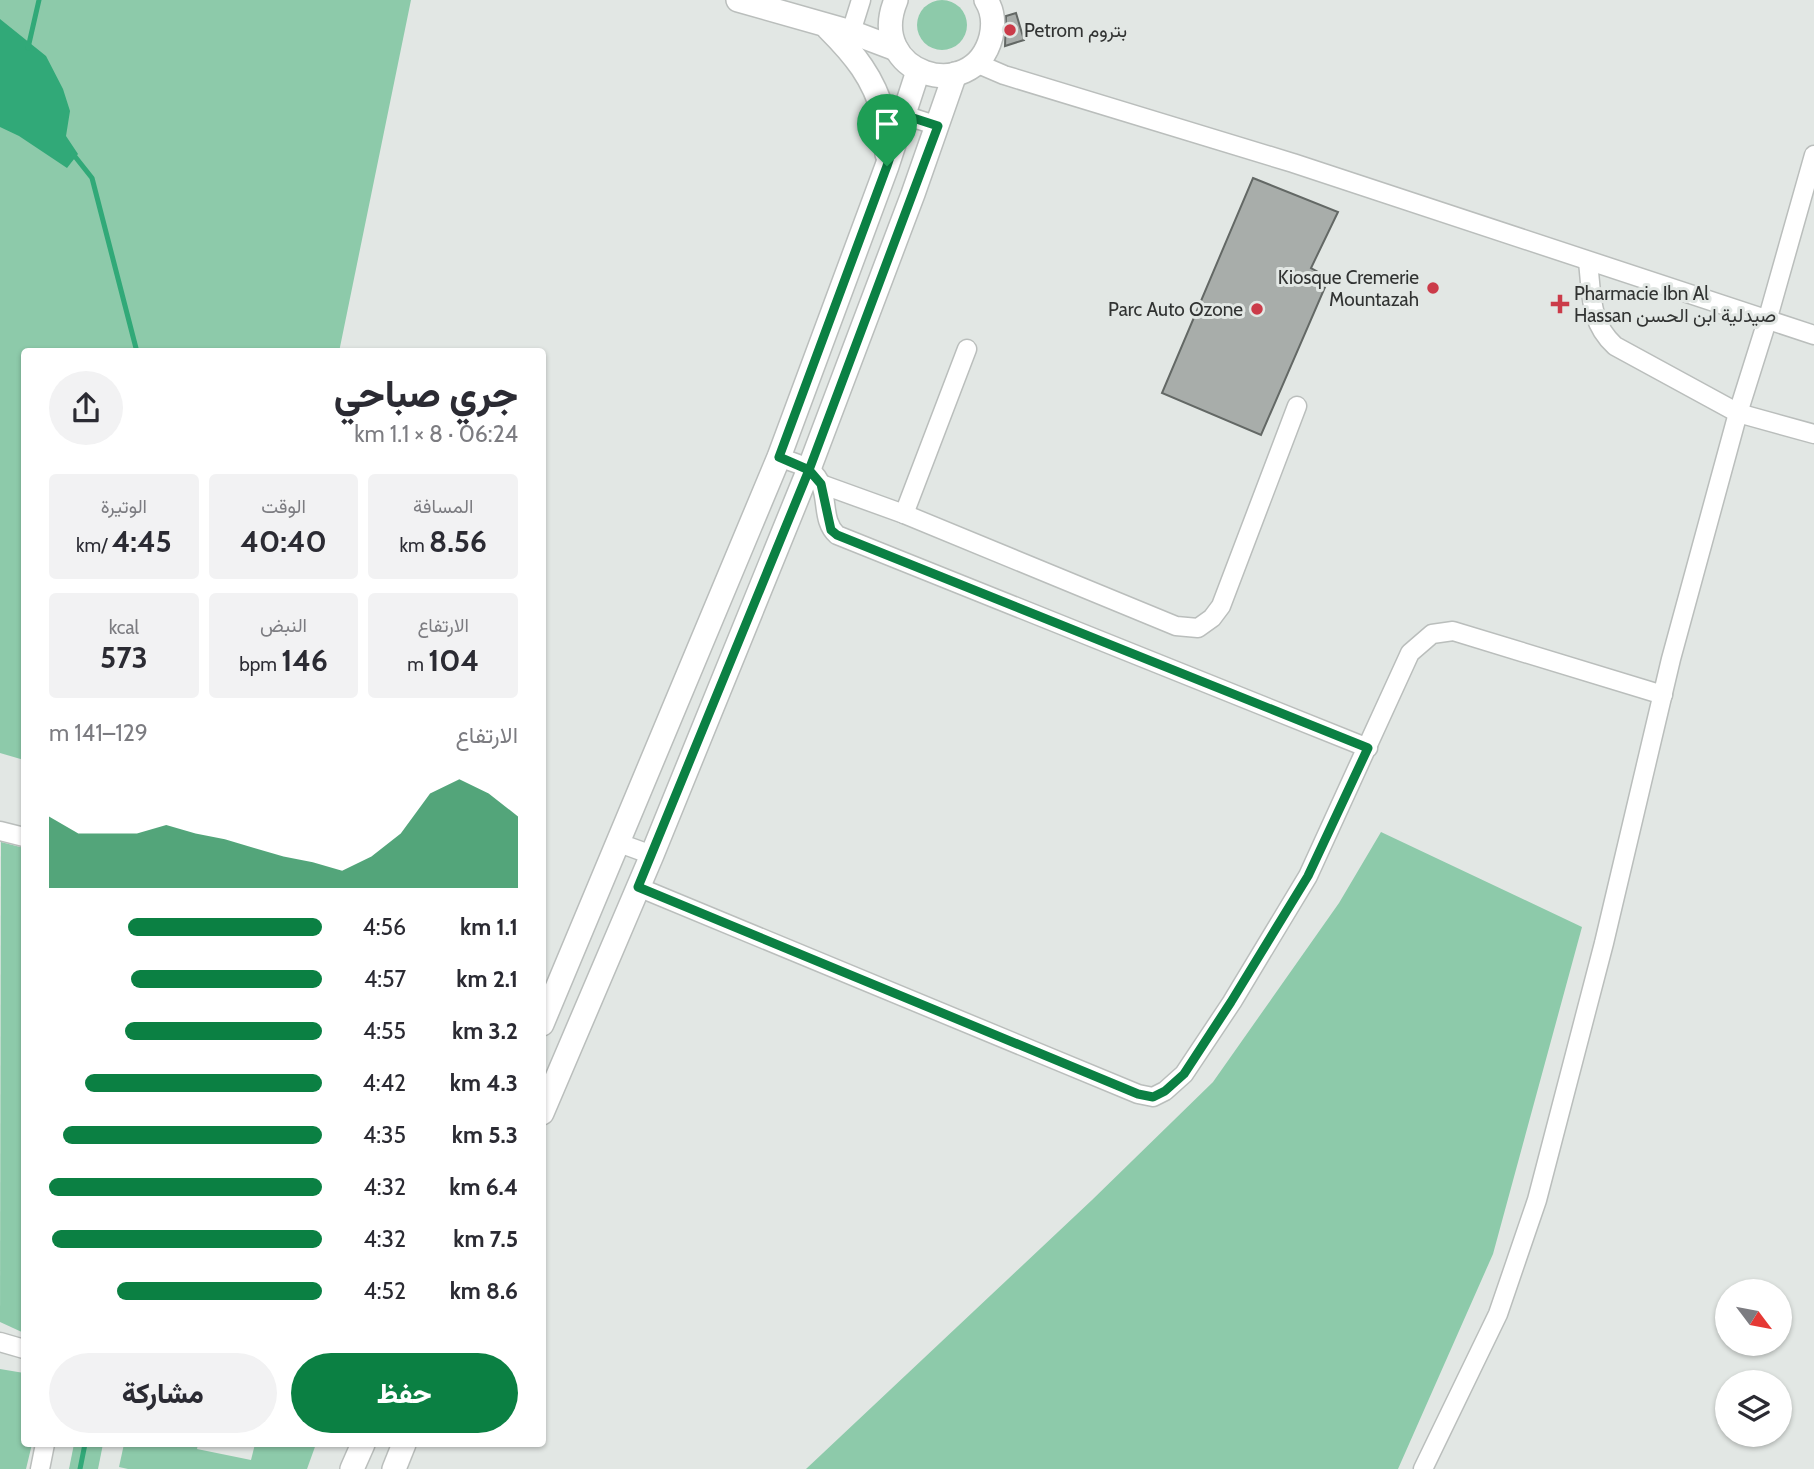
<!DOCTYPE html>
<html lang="ar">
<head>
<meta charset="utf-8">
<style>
  body { margin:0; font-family:Cabin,Vazirmatn,sans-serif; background:#f2f2f3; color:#2b2b33; direction:rtl; height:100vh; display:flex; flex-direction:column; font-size:26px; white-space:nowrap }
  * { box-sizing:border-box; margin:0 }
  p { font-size:23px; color:#7c7c81 }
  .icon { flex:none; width:38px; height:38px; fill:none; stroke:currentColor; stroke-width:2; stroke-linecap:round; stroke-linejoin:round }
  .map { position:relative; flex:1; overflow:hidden; direction:ltr }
  .side { position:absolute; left:21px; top:348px; width:525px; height:1099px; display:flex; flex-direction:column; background:#fff; border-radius:7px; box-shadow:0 2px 5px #0004; direction:rtl }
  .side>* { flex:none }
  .needle { width:46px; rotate:122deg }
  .buttons { position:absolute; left:1715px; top:1279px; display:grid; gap:14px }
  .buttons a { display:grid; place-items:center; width:77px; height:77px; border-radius:50%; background:#fff; box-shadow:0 2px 5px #0004; font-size:35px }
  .pin { position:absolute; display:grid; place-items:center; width:60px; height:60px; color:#fff; margin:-72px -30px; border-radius:50% 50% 50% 0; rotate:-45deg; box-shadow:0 0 7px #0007 }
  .pin .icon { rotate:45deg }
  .round { display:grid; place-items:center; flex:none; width:74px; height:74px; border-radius:37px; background:#f2f2f3 }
  .summary { display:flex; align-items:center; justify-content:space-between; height:119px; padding:0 28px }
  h1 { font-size:38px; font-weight:800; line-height:52px }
  .metrics { display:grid; grid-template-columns:repeat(3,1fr); gap:10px; height:119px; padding:7px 28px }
  .metrics div { display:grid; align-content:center; border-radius:7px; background:#f2f2f3; text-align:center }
  .metrics b { font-size:30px; font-weight:800 }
  .metrics small { font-size:19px; font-weight:400 }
  .metrics p { font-size:19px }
  .chart { height:196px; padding:14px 28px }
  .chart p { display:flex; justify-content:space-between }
  .chart svg { width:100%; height:126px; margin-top:7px; fill:#0b8043; opacity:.7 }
  .primary-button { display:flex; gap:14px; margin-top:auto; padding:14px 28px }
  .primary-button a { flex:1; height:80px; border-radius:42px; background:#0b8043; color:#fff; font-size:28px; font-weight:800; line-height:80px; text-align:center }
  .primary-button a+a { background:#f2f2f3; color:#2b2b33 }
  ul { padding:0 28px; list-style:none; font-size:23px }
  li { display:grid; grid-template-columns:112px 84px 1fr; align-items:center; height:52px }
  li i { height:18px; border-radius:9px; background:#0b8043 }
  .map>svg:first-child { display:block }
  .green { fill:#8dcaaa }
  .water { fill:#31a978 }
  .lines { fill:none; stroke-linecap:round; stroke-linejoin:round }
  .stream { stroke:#31a978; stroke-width:5 }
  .building { fill:#a8adaa; stroke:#636865; stroke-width:2 }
  .minor-casing { stroke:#babebc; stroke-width:21 }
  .major-casing { stroke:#babebc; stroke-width:26 }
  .minor { stroke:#fff; stroke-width:18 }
  .major { stroke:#fff; stroke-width:23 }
  .route-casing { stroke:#fff; stroke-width:14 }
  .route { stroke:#0b8043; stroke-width:9 }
  .poi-dot { fill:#cb3b49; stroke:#e2e7e4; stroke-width:2.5 }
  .labels { text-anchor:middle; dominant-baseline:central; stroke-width:6; stroke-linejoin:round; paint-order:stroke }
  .poi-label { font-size:19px; fill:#313332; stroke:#e2e7e4; text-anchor:start }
</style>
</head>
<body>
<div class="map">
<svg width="1814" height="1469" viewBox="0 0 1814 1469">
  <rect width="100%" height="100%" fill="#e2e7e4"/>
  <g class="green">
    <polygon points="0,0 411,0 339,352 24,352 24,760 0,753"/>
    <circle cx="942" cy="25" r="25"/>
    <polygon points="1381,832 1582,927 1493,1254 1398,1469 806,1469 1092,1200 1213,1082 1339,903"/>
    <polygon points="1,842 24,848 24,1333 0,1322"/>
    <polygon points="0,1369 24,1373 24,1444 32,1444 26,1469 0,1469"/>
    <polygon points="74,1444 103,1444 98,1469 69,1469"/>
    <polygon points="124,1444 198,1444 197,1449 251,1460 255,1444 316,1444 307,1469 128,1469 119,1467"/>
  </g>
  <polygon class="water" points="0,19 46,56 63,89 70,111 66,136 78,154 67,168 19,136 0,127"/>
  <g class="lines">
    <g class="stream">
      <polyline points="28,48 39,0"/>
      <polyline points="73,154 92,178 137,352"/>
      <polyline points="80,1469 85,1444"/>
    </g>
  </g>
  <g class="building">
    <polygon points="1016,13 1024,40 1005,46 1006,16"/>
    <polygon points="1253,178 1338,212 1311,268 1329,278 1261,435 1162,393"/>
  </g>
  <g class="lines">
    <g class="minor-casing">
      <g id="minor">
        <polyline points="851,32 861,0"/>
        <polyline points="976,63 1004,75 1293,163 1814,335"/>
        <polyline points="904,115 938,126"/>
        <path d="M1588,262C1592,295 1589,322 1615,346L1738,413L1814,434"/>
        <path d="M779,457C788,461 802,464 810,470C833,488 818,518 837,535L1368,748"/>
        <polyline points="821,484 904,514 1176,626 1198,628 1212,618 1221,606 1297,406"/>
        <polyline points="904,514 967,349"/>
        <polyline points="0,831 24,837"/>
        <polyline points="619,843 652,855"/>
        <polyline points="638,887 1138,1094 1153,1097 1165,1091 1184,1074 1232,1002 1308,876 1410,653 1432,634 1453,631 1663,695"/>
        <polyline points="0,1342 24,1349"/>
        <polyline points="40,1469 45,1444"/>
        <polyline points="1423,1469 1498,1314 1537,1200 1604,943 1671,659 1738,413 1767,321 1814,155"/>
      </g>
    </g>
    <g class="major-casing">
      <g id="major">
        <polyline points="738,0 851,32 896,49"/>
        <path d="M896,0C865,74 973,107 991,37C994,24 993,11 986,0"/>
        <path d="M828,28C855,55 873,77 884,115C887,127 886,141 887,154"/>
        <polyline points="542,1024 779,457 887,166 918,71"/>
        <polyline points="542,1113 652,855 809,469 913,194 955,74"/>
        <polyline points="352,1469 363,1444"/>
        <polyline points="394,1469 404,1444"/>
      </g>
    </g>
    <use href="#minor" class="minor"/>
    <use href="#major" class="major"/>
  </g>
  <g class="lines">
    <g class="route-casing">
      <polyline id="route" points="887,166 779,457 809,470 638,887 1138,1094 1153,1097 1165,1091 1184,1074 1231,1002 1308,876 1368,748 837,535 831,530 821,484 809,470 938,126 904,115 887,166"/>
    </g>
    <use href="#route" class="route"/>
  </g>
  <g class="poi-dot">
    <circle cx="1010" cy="30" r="7"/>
    <circle cx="1433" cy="288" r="7"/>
    <path d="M1556.5 293.5h7v7h7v7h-7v7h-7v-7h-7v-7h7z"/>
    <circle cx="1257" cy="309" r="7"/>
  </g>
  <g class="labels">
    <g class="poi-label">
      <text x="1024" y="30">Petrom بتروم</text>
      <text x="1419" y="277" text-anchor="end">Kiosque Cremerie<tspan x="1419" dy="22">Mountazah</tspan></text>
      <text x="1574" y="293">Pharmacie Ibn Al<tspan x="1574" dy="22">Hassan صيدلية ابن الحسن</tspan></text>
      <text x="1243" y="309" text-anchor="end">Parc Auto Ozone</text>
    </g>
  </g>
</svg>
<div class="buttons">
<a><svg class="needle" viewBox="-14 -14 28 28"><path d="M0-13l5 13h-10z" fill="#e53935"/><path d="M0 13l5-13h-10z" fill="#7c7c81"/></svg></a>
<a><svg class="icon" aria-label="layers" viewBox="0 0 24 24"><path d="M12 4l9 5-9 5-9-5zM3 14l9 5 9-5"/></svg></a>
</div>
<div class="pin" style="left:887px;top:166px;background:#1e9e55"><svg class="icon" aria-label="arrive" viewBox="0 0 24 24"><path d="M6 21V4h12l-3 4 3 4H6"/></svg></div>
<section class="side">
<div class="summary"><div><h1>جري صباحي</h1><p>06:24 · 8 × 1.1 km</p></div><a class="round"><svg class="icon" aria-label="share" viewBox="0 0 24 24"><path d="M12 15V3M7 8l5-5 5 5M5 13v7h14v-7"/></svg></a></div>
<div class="metrics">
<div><p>المسافة</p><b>8.56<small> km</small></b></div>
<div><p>الوقت</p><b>40:40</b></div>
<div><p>الوتيرة</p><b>4:45<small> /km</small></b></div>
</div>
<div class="metrics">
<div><p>الارتفاع</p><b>104<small> m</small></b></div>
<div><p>النبض</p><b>146<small> bpm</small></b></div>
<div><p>kcal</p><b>573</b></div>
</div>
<div class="chart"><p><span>الارتفاع</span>129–141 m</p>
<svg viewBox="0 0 160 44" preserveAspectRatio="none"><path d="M0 44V19L10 25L20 25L30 25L40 22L50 25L60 27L70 30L80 33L90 35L100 38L110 33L120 25L130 11L140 6L150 11L160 19V44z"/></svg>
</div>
<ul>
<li><b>1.1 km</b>4:56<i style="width:71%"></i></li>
<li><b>2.1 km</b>4:57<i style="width:70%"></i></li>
<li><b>3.2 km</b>4:55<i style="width:72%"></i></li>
<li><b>4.3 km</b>4:42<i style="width:87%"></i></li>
<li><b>5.3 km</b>4:35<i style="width:95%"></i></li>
<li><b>6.4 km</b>4:32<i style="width:100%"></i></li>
<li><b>7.5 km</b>4:32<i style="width:99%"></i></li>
<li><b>8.6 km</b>4:52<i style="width:75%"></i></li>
</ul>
<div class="primary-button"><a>حفظ</a><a>مشاركة</a></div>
</section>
</div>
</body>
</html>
